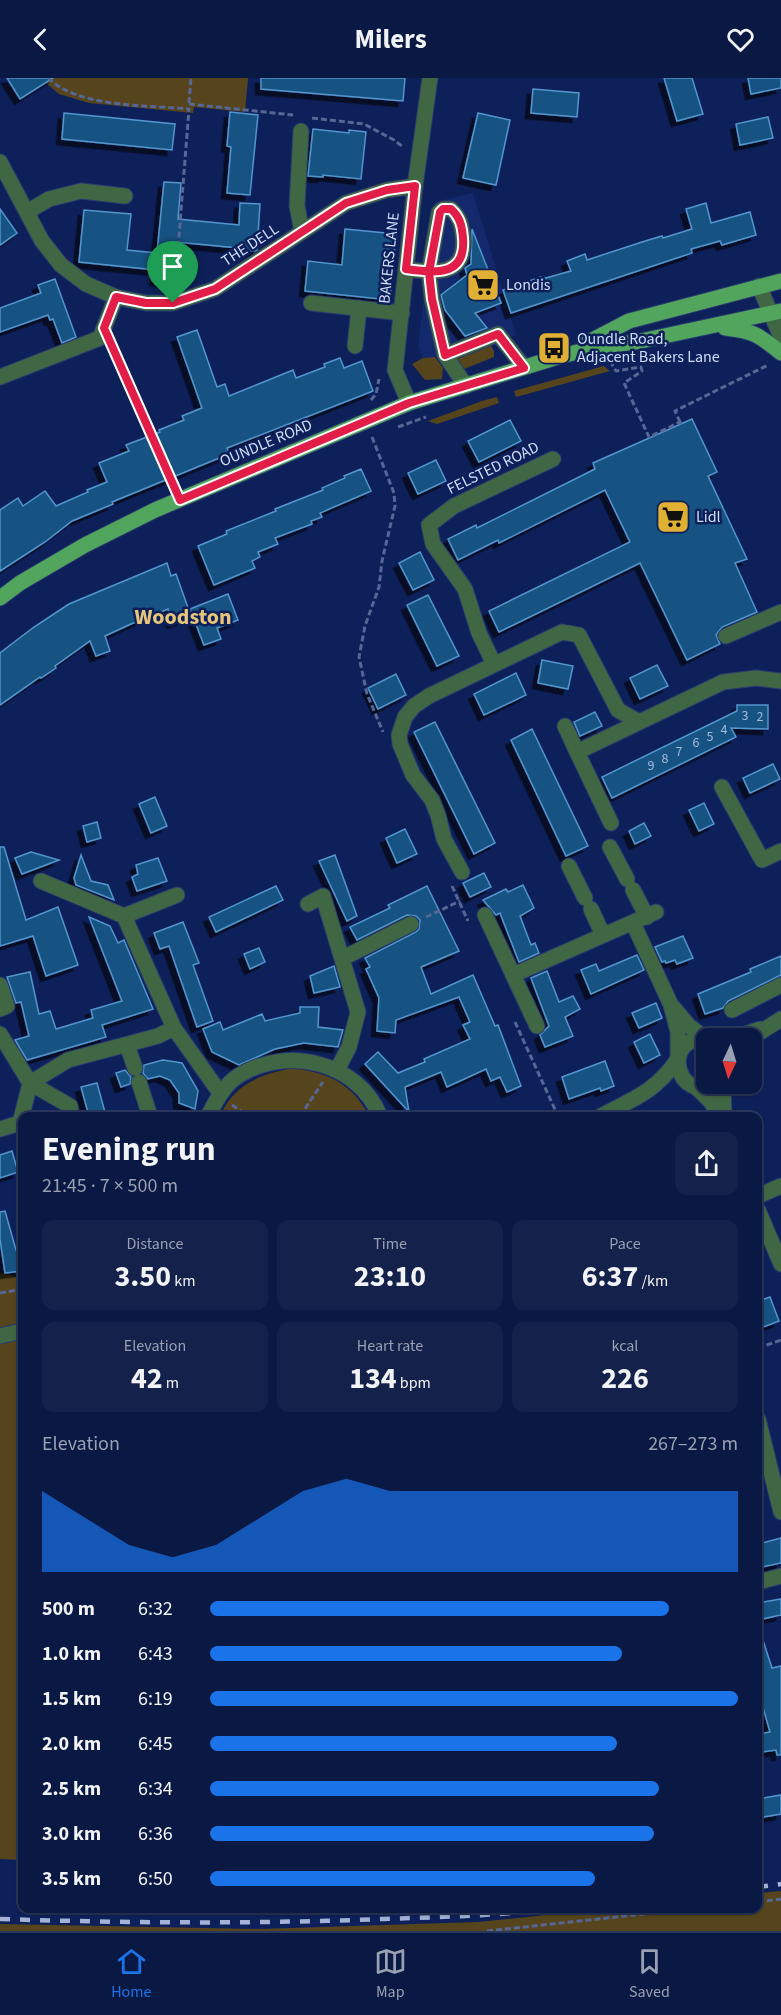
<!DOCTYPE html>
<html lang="en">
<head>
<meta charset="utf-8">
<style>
  body { margin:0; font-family:"Source Sans 3",sans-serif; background:#13214b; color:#f1f3f6; height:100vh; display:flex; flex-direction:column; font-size:22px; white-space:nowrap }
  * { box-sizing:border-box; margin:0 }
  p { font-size:20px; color:#99a0b2 }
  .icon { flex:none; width:33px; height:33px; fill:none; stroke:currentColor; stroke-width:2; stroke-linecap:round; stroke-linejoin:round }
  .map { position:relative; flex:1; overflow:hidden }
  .drawer { position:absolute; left:18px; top:1034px; width:744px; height:801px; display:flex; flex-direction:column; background:#0a1844; border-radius:12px; box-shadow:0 2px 4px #0004,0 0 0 2px #2a375d }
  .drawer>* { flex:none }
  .needle { width:39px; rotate:184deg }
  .buttons { position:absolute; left:696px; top:950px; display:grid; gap:12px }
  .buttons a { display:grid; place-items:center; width:66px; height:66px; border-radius:12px; background:#0a1844; box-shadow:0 2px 4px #0004,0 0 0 2px #2a375d; font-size:30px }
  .pin { position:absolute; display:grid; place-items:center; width:51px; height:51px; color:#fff; margin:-62px -26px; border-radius:50% 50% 50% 0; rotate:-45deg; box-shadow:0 0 6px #0007 }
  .pin .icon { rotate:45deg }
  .round { display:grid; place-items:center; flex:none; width:63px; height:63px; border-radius:12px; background:#13214b }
  .head { display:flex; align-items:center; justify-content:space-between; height:102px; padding:0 24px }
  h1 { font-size:33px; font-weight:700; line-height:45px }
  .stats { display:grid; grid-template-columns:repeat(3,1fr); gap:9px; height:102px; padding:6px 24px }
  .stats div { display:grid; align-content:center; border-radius:12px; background:#13214b; text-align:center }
  .stats b { font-size:30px; font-weight:700 }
  .stats small { font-size:16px; font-weight:400 }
  .stats p { font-size:16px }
  .chart { height:168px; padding:12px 24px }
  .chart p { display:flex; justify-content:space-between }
  .chart svg { width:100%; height:108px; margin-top:6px; fill:#1a73e8; opacity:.7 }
  ul { padding:0 24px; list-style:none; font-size:20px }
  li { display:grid; grid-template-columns:96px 72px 1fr; align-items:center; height:45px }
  li i { height:15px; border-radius:8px; background:#1a73e8 }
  header { display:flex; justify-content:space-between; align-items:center; height:78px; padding:0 24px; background:#0a1844; font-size:27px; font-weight:700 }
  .menu { display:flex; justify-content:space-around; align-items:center; height:84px; border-top:2px solid #2a375d; background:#0a1844; font-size:16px; color:#99a0b2 }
  .menu a { display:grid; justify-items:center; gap:3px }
  .menu .on { color:#1a73e8 }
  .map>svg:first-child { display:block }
  .built { fill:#14296b }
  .green { fill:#56451c }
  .building { fill:#165382; stroke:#5395cd; stroke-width:1.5; filter:url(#shadow) }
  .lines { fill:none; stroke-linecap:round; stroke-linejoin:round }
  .minor-casing { stroke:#293a70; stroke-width:17 }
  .major-casing { stroke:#293a70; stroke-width:17 }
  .path { stroke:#566695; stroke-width:3; stroke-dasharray:6 3; stroke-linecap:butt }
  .minor { stroke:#406743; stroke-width:15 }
  .major { stroke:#52a55c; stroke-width:15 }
  .rail { stroke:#a3b2d6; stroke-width:4.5; stroke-dasharray:10 10; stroke-linecap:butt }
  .route-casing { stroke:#fff; stroke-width:12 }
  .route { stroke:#e11d48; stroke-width:8 }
  .labels { text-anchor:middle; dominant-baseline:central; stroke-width:5; stroke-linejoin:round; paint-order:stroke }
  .number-label { font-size:14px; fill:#a1badc }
  .street-label { font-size:16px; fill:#cfddfa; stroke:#0e205a }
  .poi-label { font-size:16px; fill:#cfddfa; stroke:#0e205a; text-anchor:start }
  .district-label { font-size:22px; font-weight:bold; fill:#e7c67c; stroke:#0e205a }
</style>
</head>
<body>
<header><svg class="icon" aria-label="back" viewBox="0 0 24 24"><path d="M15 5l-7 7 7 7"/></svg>Milers<svg class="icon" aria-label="heart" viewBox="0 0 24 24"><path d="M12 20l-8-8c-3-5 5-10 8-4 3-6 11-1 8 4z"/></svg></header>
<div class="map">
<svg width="781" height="1853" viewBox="0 0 781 1853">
  <defs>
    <filter id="shadow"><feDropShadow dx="-5.5" dy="5.5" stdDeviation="0" flood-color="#0009"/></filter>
  </defs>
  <rect width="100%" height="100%" fill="#0e205a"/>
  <polygon class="built" points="473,115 516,257 460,277 423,280 418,270 435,124"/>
  <g class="green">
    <polygon points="40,0 248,0 245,34 194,29 193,35 89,25 59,16"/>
    <polygon points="489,264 494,273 494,279 464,291 457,281 460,277"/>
    <polygon points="435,279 443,290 442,301 425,302 412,286 423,280"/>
    <polygon points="604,288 610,293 516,319 514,313"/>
    <polygon points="497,319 499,325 437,346 428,343 482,323"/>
    <path d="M293,990C328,995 352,1005 369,1038H220C234,1006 261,996 293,990Z"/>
    <polygon points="0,1195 22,1199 22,1782 0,1781"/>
    <polygon points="781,1813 781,1853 0,1853 0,1846 259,1851 478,1844 613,1830 758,1830 758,1815"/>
  </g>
  <g class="building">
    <polygon points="7,0 53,0 20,21"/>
    <polygon points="261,0 405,0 403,23 261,11"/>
    <polygon points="664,0 692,0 703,36 677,43"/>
    <polygon points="748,0 781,0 781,10 751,16"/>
    <polygon points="533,11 579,15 577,39 531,35"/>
    <polygon points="230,34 258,37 250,117 227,115 231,69 227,68"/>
    <polygon points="64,35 175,46 172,72 62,61"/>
    <polygon points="478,35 510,42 496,107 463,100"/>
    <polygon points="768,39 773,60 740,67 736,46"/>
    <polygon points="313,51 349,55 349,52 366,54 361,101 323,97 323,99 308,98"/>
    <polygon points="164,104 181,105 178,141 239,147 240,125 260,126 257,172 255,173 237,172 238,170 176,164 172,204 155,202 156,192 79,184 84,132 131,136 127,172 157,175"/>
    <polygon points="706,125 711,145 750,134 756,157 722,167 720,163 691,171 692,175 511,235 503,212 541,199 542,201 571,193 567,183 585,176 587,182 642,164 662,158 663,160 692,151 686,131"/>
    <polygon points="0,131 17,155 0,167"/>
    <polygon points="345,151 396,156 390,222 305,213 308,183 342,187"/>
    <polygon points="472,151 501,225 475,235 487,250 465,258 445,232 441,217 467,197 465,190 471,186"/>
    <polygon points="55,201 76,259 62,265 53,241 50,242 48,237 0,254 0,230 41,215 38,207"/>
    <polygon points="197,252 217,309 225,306 229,318 293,292 296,300 325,289 324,286 340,280 344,290 362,283 373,313 227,370 229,376 112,424 113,426 72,443 45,464 0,493 0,432 18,420 23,428 45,413 56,428 88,414 87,412 107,404 99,385 129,373 126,367 160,354 159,352 184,342 182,338 202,330 177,259"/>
    <polygon points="692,341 717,394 708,398 747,481 735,485 757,534 722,549 716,557 720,566 687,582 640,485 499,554 489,533 630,464 605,412 499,465 498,462 458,482 448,461 476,447 477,450 595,391 593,385"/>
    <polygon points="510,342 521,363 479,384 468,363"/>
    <polygon points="436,382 446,403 418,416 408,395"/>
    <polygon points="361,391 371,413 320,435 322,439 311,443 312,446 275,460 278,466 258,474 260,479 252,483 255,490 214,507 198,468 227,456 226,453 276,433 275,431 323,412 322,410 345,400 344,398"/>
    <polygon points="420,474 434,502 413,512 399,485"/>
    <polygon points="167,485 171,498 176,496 191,538 173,545 168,531 131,546 105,558 110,573 96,578 90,563 55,588 56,590 41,600 40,599 0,627 0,575 34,549 69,526"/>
    <polygon points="228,516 238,542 217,550 221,561 204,567 190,531"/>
    <polygon points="428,517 459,578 437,588 407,527"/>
    <polygon points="542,582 573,588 568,611 538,605"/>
    <polygon points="657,587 668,608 640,621 630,600"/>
    <polygon points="516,595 526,617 484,637 474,616"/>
    <polygon points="396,596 406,617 378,631 368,610"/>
    <polygon points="737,627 768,627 768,651 731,650 736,659 612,720 602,699 737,633"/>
    <polygon points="595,634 602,648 580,658 574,644"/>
    <polygon points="435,644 495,765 474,776 414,654"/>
    <polygon points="532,651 588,768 566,778 511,662"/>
    <polygon points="773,686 780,701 750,715 743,700"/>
    <polygon points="155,719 167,748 151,755 139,726"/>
    <polygon points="704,725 714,746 699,753 689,732"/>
    <polygon points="97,744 101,760 87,764 83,748"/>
    <polygon points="644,745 651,758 635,766 629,753"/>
    <polygon points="405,751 417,776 397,785 386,760"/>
    <polygon points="0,769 4,769 26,842 58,829 78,887 46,898 33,858 0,868"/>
    <polygon points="31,774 59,782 22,796 15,780"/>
    <polygon points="81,777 91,803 108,807 114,822 76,807 74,800"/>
    <polygon points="335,777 357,838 347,843 319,783"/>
    <polygon points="158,780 167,803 137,813 132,799 138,796 136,787"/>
    <polygon points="484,795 491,809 470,819 463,805"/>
    <polygon points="523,807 534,830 520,838 531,867 535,865 539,875 519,884 500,835 496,837 483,822 506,811 508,814"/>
    <polygon points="276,808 283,822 216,854 209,839"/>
    <polygon points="427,808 459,873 421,889 431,916 473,897 495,948 498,947 521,1008 507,1014 500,999 491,1003 486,991 447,1009 441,994 405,1009 409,1034 365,986 378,974 398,995 425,984 424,981 470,961 463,947 470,944 459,919 396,942 395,955 377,953 379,920 366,891 370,889 365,880 416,854 419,851 420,842 416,838 407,837 357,862 350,849 390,830 388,827"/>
    <polygon points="89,839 110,848 118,865 124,862 153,931 102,947 106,959 27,982 15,962 29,958 21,924 16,925 7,899 30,894 39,936 50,933 56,951 93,940 91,932 122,923"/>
    <polygon points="183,844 199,885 193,887 213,943 197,949 169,868 160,871 154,855"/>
    <polygon points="683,858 693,880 677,886 675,882 666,885 665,883 662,884 655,869"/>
    <polygon points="259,870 265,884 250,891 244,876"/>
    <polygon points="637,877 644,892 591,916 581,892 596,886 599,893"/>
    <polygon points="781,878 781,897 728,923 723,930 705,936 698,916 751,894 750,891"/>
    <polygon points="334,888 340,909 314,915 310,898"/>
    <polygon points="547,893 559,924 573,918 580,931 565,939 573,958 545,969 540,957 549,948 531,900"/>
    <polygon points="656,925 662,940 639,950 632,935"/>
    <polygon points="300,929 319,929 318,949 343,952 338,969 304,965 275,971 239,987 212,974 203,951 220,944 223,952 262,936 265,943 300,935"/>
    <polygon points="650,956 660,977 644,985 634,964"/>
    <polygon points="163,982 182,985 198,1013 195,1031 179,1025 179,1015 170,1002 160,998 148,1001 143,995 144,987"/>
    <polygon points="605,983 614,1008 601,1013 600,1010 569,1021 562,999"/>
    <polygon points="125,992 131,999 130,1006 121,1009 116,995"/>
    <polygon points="97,1005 106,1038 89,1038 81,1009"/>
    <polygon points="12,1073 18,1094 0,1100 0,1077"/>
    <polygon points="5,1133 16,1172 22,1172 22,1193 5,1195 0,1161 0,1134"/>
    <polygon points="770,1219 779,1243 758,1251 758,1223"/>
    <polygon points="781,1460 781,1485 762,1489 758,1466"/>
    <polygon points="781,1521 781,1537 758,1542 758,1525"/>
    <polygon points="761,1556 772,1590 781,1588 781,1677 777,1677 776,1672 762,1674 759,1656 770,1654 758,1612 758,1557"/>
    <polygon points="781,1717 781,1736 758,1740 758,1721"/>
  </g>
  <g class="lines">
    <g class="minor-casing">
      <g id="minor">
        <polyline points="301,53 297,128 302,154"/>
        <polyline points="0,84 42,163 61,187 86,206 116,219 146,225 173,225 215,211 346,125 387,112 415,108"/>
        <polyline points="27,134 49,121 81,113 125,118"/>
        <path d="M406,191C434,195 466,199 463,160C462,148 460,139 451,131H443L439,134L429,194L432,221L445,277"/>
        <polyline points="759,208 781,259"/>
        <polyline points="311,225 402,235"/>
        <polyline points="355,268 359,230"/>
        <polyline points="0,299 100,260 116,219"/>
        <polyline points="466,308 445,277 498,256 524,289"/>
        <polyline points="409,325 395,292 415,108 430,0"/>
        <polyline points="726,558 781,534"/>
        <polyline points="494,586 479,555 465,511 433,466 429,447 454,428 553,381"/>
        <polyline points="565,648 577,674"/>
        <polyline points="722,709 762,782 781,773"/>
        <polyline points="611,745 577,674 723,604 756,600 781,603"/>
        <polyline points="610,769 627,801"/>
        <polyline points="569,788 585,820"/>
        <polyline points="462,794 444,761 438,737 432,722 413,697 400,666 399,657 405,639 414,628 429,618 562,554 579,557 618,632 639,644"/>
        <polyline points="41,803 124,838 174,950 220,1015"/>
        <polyline points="633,812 647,839"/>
        <polyline points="308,826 323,818 358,934 349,969 337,992"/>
        <polyline points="591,831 603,857"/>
        <polyline points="485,837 537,948"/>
        <polyline points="124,838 177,817"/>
        <polyline points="633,845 671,927 678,954 678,980"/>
        <polyline points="343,880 411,846"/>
        <polyline points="513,897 656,834"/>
        <polyline points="0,907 7,928 0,931"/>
        <polyline points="673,929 689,948 705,960"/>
        <polyline points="732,932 781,907"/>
        <polyline points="0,956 30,1005 68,982 158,958 174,950"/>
        <polyline points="733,960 760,951"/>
        <polyline points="751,960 781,941"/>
        <path d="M706,961C660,958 677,1028 716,1005"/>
        <polyline points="127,967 135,990"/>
        <polyline points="139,1004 149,1035"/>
        <polyline points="723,1005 724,1038"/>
        <polyline points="696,1009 711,1024 720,1038"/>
        <path d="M208,1038C216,1023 224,1007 238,998C287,967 358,984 380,1038"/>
        <path d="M601,1038C635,1020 655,1014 678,981"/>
        <polyline points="0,1051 20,1045 30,1005 70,1028 72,1038"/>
        <polyline points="758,1118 781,1108"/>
        <polyline points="758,1132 781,1186"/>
        <polyline points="0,1258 22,1253"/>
        <polyline points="758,1341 781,1434"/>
        <polyline points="758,1504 781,1498"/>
      </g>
    </g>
    <g class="major-casing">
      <g id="major">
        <path d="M725,250C754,253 759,257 781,275"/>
        <polyline points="585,266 629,243 781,203"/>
        <polyline points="0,520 20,505 85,467 155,432 409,325 561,278 602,268 636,264 781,233"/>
      </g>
    </g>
    <g class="path">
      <path d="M48,0C79,30 147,27 189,31L175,209"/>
      <polyline points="189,25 191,0"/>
      <polyline points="189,26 293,37"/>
      <polyline points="312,40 364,46 394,62 403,69"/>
      <polyline points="113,271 174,407"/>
      <polyline points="610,283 616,293 641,289 642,293 624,305 649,359 680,344 681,346"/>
      <polyline points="371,322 376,316 379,301"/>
      <polyline points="680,344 675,333 768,287"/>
      <polyline points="398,349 426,339"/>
      <polyline points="372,359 394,415 395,428 382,483 379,509 365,548 359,579 367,616 383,654"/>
      <polyline points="452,808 468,843"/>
      <polyline points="426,839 460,823"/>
      <polyline points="515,944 558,1038"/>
      <polyline points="232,1027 249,1038"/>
      <polyline points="300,1038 323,1004"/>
      <polyline points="0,1215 17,1212 22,1207"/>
      <polyline points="758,1270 781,1262"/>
      <polyline points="758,1824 781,1821"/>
      <polyline points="487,1853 700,1830"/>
    </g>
    <use href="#minor" class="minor"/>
    <use href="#major" class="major"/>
    <g class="rail">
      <polyline points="758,1809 781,1806"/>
      <path d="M0,1841C128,1845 255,1846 382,1841C444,1839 507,1837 568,1830"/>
    </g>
  </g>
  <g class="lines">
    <g class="route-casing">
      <path id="route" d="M173,225H146L116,219L104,250L180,422L409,325L524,290L498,256L445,277L432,221L429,194L440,134L443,131H451C460,139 462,148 463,160C466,199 435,195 406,191L415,108L387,112L346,125L215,211L173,225"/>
    </g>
    <use href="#route" class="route"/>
  </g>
  <defs>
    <g id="supermarket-square" transform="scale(1.725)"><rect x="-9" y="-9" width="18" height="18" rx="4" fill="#e0b034" stroke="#0e205a"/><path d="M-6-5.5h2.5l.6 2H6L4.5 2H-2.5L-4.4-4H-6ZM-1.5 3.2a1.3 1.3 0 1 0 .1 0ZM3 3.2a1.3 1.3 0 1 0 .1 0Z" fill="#111"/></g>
    <g id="bus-square" transform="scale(1.725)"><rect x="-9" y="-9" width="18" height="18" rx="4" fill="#e0b034" stroke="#0e205a"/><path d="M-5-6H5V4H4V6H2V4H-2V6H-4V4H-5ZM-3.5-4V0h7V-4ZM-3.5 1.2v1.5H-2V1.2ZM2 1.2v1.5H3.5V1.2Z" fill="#111"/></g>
  </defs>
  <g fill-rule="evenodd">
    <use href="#supermarket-square" x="483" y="207"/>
    <use href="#bus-square" x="554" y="270"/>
    <use href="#supermarket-square" x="673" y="439"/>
  </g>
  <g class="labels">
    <g class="number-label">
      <text x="745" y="638">3</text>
      <text x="760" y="639">2</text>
      <text x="724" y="652">4</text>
      <text x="710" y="659">5</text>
      <text x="696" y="665">6</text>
      <text x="679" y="674">7</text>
      <text x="665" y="681">8</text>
      <text x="651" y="688">9</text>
    </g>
    <g class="street-label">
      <text transform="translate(250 167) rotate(-33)">THE DELL</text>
      <text transform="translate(389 180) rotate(-84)">BAKERS LANE</text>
      <text transform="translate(266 365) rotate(-23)">OUNDLE ROAD</text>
      <text transform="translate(493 390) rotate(-26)">FELSTED ROAD</text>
    </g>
    <g class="poi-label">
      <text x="506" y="207">Londis</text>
      <text x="577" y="261">Oundle Road,<tspan x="577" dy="18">Adjacent Bakers Lane</tspan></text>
      <text x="696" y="439">Lidl</text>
    </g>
    <g class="district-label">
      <text x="183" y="539">Woodston</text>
    </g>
  </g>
</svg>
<div class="buttons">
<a><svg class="needle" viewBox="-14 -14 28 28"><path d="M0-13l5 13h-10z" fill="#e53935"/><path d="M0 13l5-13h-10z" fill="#99a0b2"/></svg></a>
</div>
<div class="pin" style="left:173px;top:225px;background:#1e9e55"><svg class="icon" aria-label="arrive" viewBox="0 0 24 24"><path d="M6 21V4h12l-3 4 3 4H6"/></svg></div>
<section class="drawer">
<div class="head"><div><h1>Evening run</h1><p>21:45 · 7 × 500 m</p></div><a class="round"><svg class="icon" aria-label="share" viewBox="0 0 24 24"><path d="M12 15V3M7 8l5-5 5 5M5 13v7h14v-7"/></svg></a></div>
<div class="stats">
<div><p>Distance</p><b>3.50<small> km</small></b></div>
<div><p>Time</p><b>23:10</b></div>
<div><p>Pace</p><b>6:37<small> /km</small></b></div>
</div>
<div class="stats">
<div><p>Elevation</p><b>42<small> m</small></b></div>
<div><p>Heart rate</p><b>134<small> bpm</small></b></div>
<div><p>kcal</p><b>226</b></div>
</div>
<div class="chart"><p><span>Elevation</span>267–273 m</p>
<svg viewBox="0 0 160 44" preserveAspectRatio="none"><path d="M0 44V11L10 22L20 33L30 38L40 33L50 22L60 11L70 6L80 11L90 11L100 11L110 11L120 11L130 11L140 11L150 11L160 11V44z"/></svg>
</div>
<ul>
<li><b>500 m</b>6:32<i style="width:87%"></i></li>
<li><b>1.0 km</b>6:43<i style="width:78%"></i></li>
<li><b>1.5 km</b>6:19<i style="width:100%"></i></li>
<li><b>2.0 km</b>6:45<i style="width:77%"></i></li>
<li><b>2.5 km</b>6:34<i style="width:85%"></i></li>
<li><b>3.0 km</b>6:36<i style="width:84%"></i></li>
<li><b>3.5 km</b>6:50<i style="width:73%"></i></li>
</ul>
</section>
</div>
<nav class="menu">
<a class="on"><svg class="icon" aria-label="home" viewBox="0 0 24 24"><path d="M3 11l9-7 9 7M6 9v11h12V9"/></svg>Home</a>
<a><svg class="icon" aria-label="map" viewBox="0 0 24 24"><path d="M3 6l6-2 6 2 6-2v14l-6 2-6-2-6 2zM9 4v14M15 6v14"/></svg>Map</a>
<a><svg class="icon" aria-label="saved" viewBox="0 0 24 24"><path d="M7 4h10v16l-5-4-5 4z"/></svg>Saved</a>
</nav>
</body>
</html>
